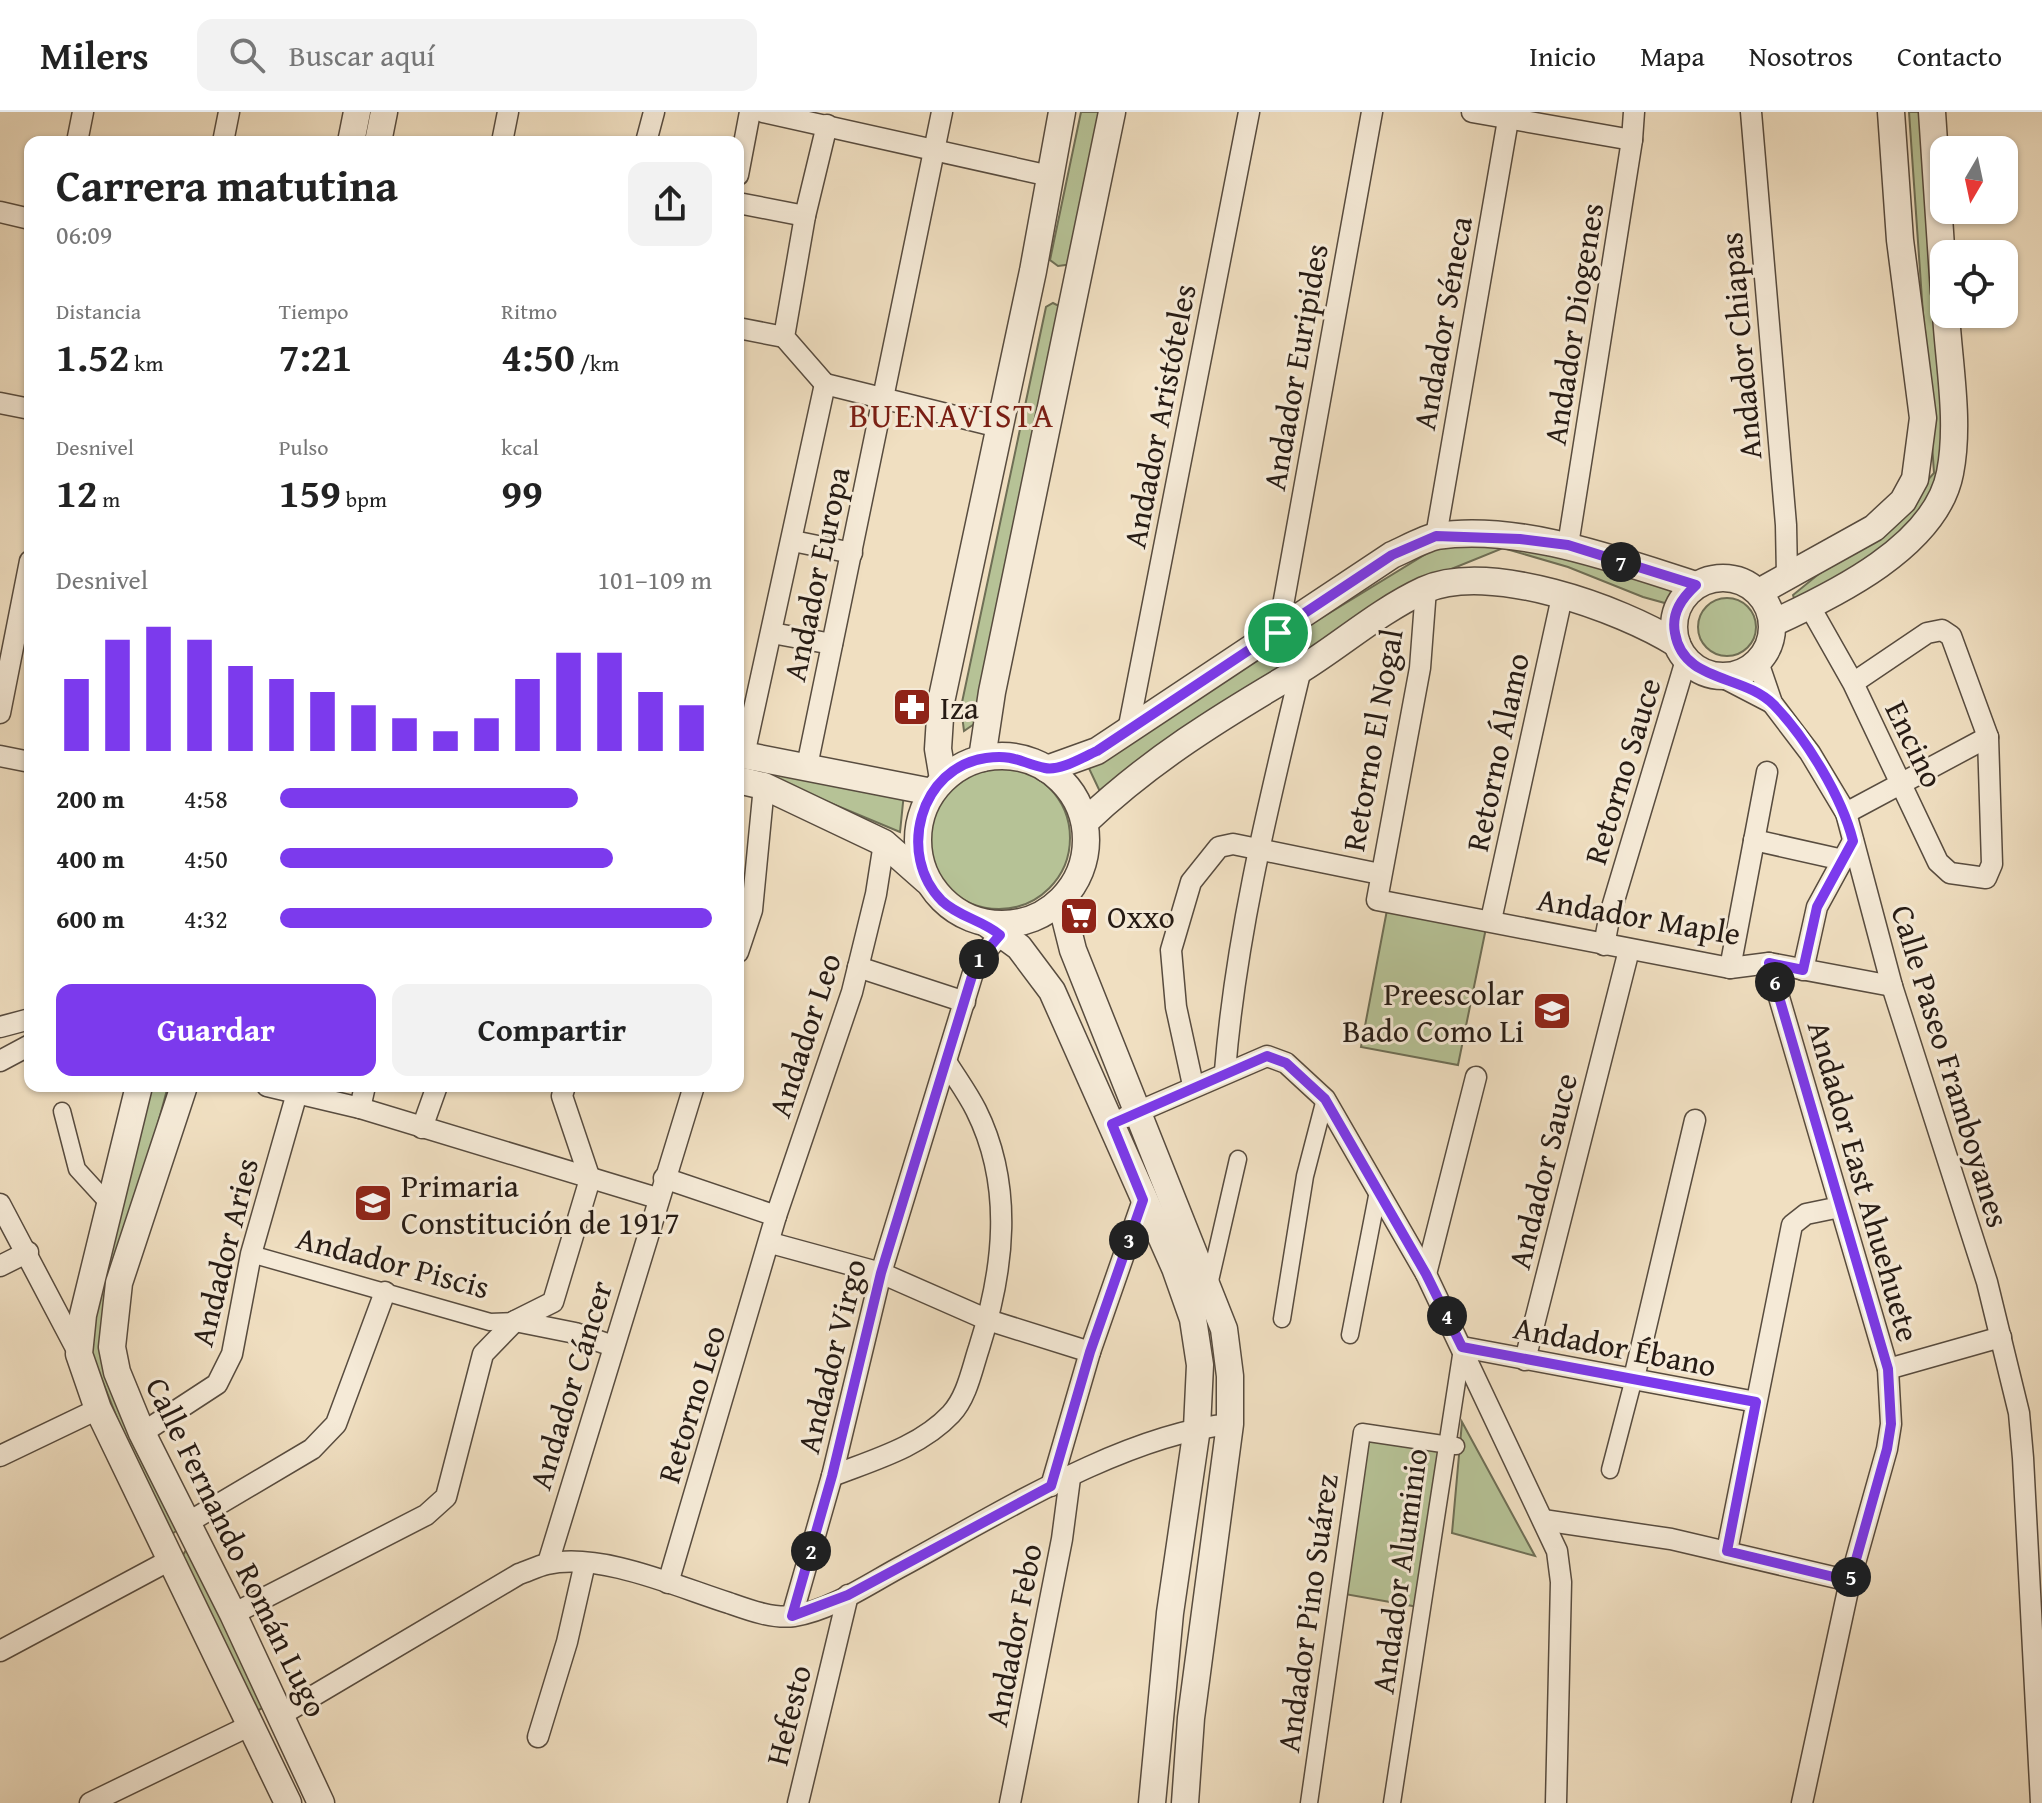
<!DOCTYPE html>
<html lang="es">
<head>
<meta charset="utf-8">
<style>
  body { margin:0; font-family:"Gentium Book Plus",serif; background:#f2f2f2; color:#222; height:100vh; display:flex; flex-direction:column; font-size:30px; white-space:nowrap }
  * { box-sizing:border-box; margin:0 }
  p { font-size:26px; color:#767676 }
  .icon { flex:none; width:44px; height:44px; fill:none; stroke:currentColor; stroke-width:2; stroke-linecap:round; stroke-linejoin:round }
  .map { position:relative; flex:1; overflow:hidden }
  .sheet { position:absolute; left:24px; top:24px; width:720px; height:956px; display:flex; flex-direction:column; background:#fff; border-radius:16px; box-shadow:0 2px 6px #0004 }
  .sheet>* { flex:none }
  .needle { width:52px; rotate:189deg }
  .fabs { position:absolute; left:1930px; top:24px; display:grid; gap:16px }
  .fabs a { display:grid; place-items:center; width:88px; height:88px; border-radius:16px; background:#fff; box-shadow:0 2px 6px #0004; font-size:40px }
  .pin { position:absolute; display:grid; place-items:center; width:68px; height:68px; color:#fff; margin:-34px; border:4px solid #fff; border-radius:50%; box-shadow:0 2px 8px #0007 }
  .km { position:absolute; width:40px; height:40px; margin:-20px; border-radius:50%; background:#222; color:#fff; font-size:22px; line-height:40px; text-align:center }
  .round { display:grid; place-items:center; flex:none; width:84px; height:84px; border-radius:16px; background:#f2f2f2 }
  .head { display:flex; align-items:center; justify-content:space-between; height:136px; padding:0 32px }
  h1 { font-size:44px; font-weight:800; line-height:60px }
  .stats { display:grid; grid-template-columns:repeat(3,1fr); gap:12px; height:136px; padding:8px 32px }
  .stats div { display:grid; align-content:center }
  .stats b { font-size:40px; font-weight:800 }
  .stats small { font-size:22px; font-weight:400 }
  .stats p { font-size:22px }
  .chart { height:224px; padding:16px 32px }
  .chart p { display:flex; justify-content:space-between }
  .chart svg { width:100%; height:144px; margin-top:8px; stroke:#7c3aed; stroke-width:6 }
  .primary-button { display:flex; gap:16px; margin-top:auto; padding:16px 32px }
  .primary-button a { flex:1; height:92px; border-radius:16px; background:#7c3aed; color:#fff; font-size:32px; font-weight:800; line-height:92px; text-align:center }
  .primary-button a+a { background:#f2f2f2; color:#222 }
  ul { padding:0 32px; list-style:none; font-size:26px }
  li { display:grid; grid-template-columns:128px 96px 1fr; align-items:center; height:60px }
  li i { height:20px; border-radius:10px; background:#7c3aed }
  header { display:flex; align-items:center; gap:48px; box-sizing:border-box; height:112px; padding:0 40px; background:#fff; border-bottom:2px solid #e0e0e0 }
  header strong { font-size:38px }
  nav { display:flex; gap:44px; margin-inline-start:auto; font-size:28px }
  .search { width:560px; height:72px; background:#f2f2f2; display:flex; align-items:center; gap:20px; box-sizing:border-box; padding:0 28px; border-radius:16px; color:#767676; font-size:30px }
  .map>svg:first-child { display:block }
  .green { fill:#b6c296; stroke:#6e6e55; stroke-width:2 }
  .lines { fill:none; stroke-linecap:round; stroke-linejoin:round }
  .pedestrian-casing { stroke:#584c3f; stroke-width:19 }
  .minor-casing { stroke:#584c3f; stroke-width:23 }
  .tertiary-casing { stroke:#584c3f; stroke-width:29 }
  .pedestrian { stroke:#f5ead7; stroke-width:16 }
  .minor { stroke:#f5ead7; stroke-width:20 }
  .tertiary { stroke:#f5ead7; stroke-width:26 }
  .route-casing { stroke:#fff; stroke-width:16 }
  .route { stroke:#7c3aed; stroke-width:10 }
  .labels { text-anchor:middle; dominant-baseline:central; stroke-width:6; stroke-linejoin:round; paint-order:stroke }
  .street-label { font-size:32px; fill:#261b14; stroke:#f5ead7 }
  .poi-label { font-size:32px; fill:#261b14; stroke:#f5ead7; text-anchor:start }
  .neighbourhood-label { font-size:34px; letter-spacing:2px; fill:#7a1f14; stroke:#f5ead7 }
</style>
</head>
<body>
<header>
<strong>Milers</strong>
<div class="search"><svg class="icon" aria-label="search" viewBox="0 0 24 24"><circle cx="10" cy="10" r="6"/><path d="M15 15l6 6"/></svg>Buscar aquí</div>
<nav><a>Inicio</a><a>Mapa</a><a>Nosotros</a><a>Contacto</a></nav>
</header>
<div class="map">
<svg width="2042" height="1691" viewBox="0 0 2042 1691">
  <rect width="100%" height="100%" fill="#f0dfc1"/>
  <filter id="stains"><feTurbulence type="fractalNoise" baseFrequency=".0025" numOctaves="4"/><feColorMatrix values="0 0 0 0 .2 0 0 0 0 .09 0 0 0 0 .02 0 0 0 .5 -.17"/></filter>
  <radialGradient id="worn" r=".72"><stop offset=".6" stop-color="#630" stop-opacity="0"/><stop offset="1" stop-color="#630" stop-opacity=".3"/></radialGradient>
  <g class="green">
    <polygon points="1081,0 1102,0 1073,152 1058,154 1050,148"/>
    <polygon points="1909,0 1924,0 1951,318 1937,392 1885,441 1797,495 1793,483 1831,452 1872,432 1934,361"/>
    <polygon points="1053,191 1059,194 980,608 964,619 961,595 1046,195"/>
    <polygon points="1486,427 1684,475 1672,493 1643,485 1568,455 1503,436 1402,477 1142,646 1103,686 1086,650 1439,434"/>
    <circle cx="1727" cy="515" r="29"/>
    <polygon points="738,644 904,681 900,720 768,665 738,660"/>
    <circle cx="999" cy="726" r="71"/>
    <polygon points="1387,798 1486,816 1458,953 1361,935"/>
    <polygon points="147,974 168,974 101,1224 179,1417 165,1427 89,1235"/>
    <polygon points="1462,1310 1535,1444 1452,1421"/>
    <polygon points="1362,1320 1446,1333 1424,1496 1339,1481"/>
    <polygon points="186,1438 269,1592 255,1600 178,1451"/>
  </g>
  <g class="lines">
    <g class="pedestrian-casing">
      <g id="pedestrian">
        <polyline points="62,999 77,1057 109,1092"/>
        <polyline points="251,1142 490,1210 515,1209"/>
        <polyline points="1209,1173 1238,1047"/>
        <polyline points="1282,1207 1305,1064 1325,987"/>
        <polyline points="1350,1223 1378,1079"/>
        <polyline points="1610,1358 1633,1270"/>
        <polyline points="1309,1691 1362,1320 1456,1334"/>
        <polyline points="1392,1691 1462,1237"/>
      </g>
    </g>
    <g class="minor-casing">
      <g id="minor">
        <polyline points="763,0 1050,64"/>
        <polyline points="1472,0 1632,28"/>
        <polyline points="1751,0 1786,413 1787,464"/>
        <polyline points="77,30 83,0"/>
        <polyline points="223,30 229,0"/>
        <polyline points="502,30 508,0"/>
        <polyline points="646,30 654,0"/>
        <polyline points="738,63 750,0"/>
        <polyline points="738,91 805,104"/>
        <polyline points="0,100 30,107"/>
        <polyline points="738,216 784,225"/>
        <polyline points="825,272 784,225 805,104 827,13"/>
        <polyline points="825,272 999,315"/>
        <polyline points="0,291 30,297"/>
        <polyline points="1436,424 1508,8"/>
        <polyline points="793,429 852,441"/>
        <polyline points="1568,433 1632,28 1634,0"/>
        <polyline points="1426,477 1420,556 1377,788 1730,856 1769,851 1892,874"/>
        <polyline points="1810,495 1853,571 1938,750 1950,761 1986,766 1992,752 1988,625 1951,524 1942,518 1927,521 1853,571"/>
        <polyline points="772,521 832,532"/>
        <polyline points="1278,521 1372,0"/>
        <polyline points="1758,550 1772,591 1810,641 1846,701 1892,874 1987,1170 2019,1301 2023,1346 2041,1691"/>
        <polyline points="1720,564 1772,591"/>
        <polyline points="0,601 30,449"/>
        <polyline points="1128,619 1249,0"/>
        <polyline points="744,643 825,272"/>
        <polyline points="0,644 30,650"/>
        <polyline points="807,654 942,0"/>
        <polyline points="1846,701 1988,625"/>
        <polyline points="1754,728 1843,748"/>
        <polyline points="1491,808 1562,485"/>
        <polyline points="1604,833 1610,802 1686,548"/>
        <polyline points="738,840 752,798 764,674"/>
        <polyline points="1769,851 1888,1257 1891,1312 1887,1337 1850,1469 1802,1691"/>
        <polyline points="858,855 965,890"/>
        <polyline points="1730,856 1767,660"/>
        <polyline points="1803,858 1817,795 1853,729"/>
        <polyline points="0,915 30,907"/>
        <polyline points="0,949 30,933"/>
        <path d="M1225,959C1236,822 1269,690 1301,557"/>
        <polyline points="1193,973 1176,895 1171,838 1191,770 1219,735 1233,732 1380,762"/>
        <polyline points="267,974 360,996 657,1086"/>
        <polyline points="360,996 365,974"/>
        <polyline points="1126,1005 1267,944 1286,951 1325,987 1426,1162 1557,1439 1561,1470 1556,1691"/>
        <polyline points="422,1016 437,974"/>
        <polyline points="664,1066 776,1104"/>
        <polyline points="0,1092 79,1242"/>
        <polyline points="771,1131 881,1161 988,1208 1090,1240"/>
        <polyline points="0,1154 28,1140"/>
        <polyline points="1426,1162 1476,965"/>
        <polyline points="515,1209 575,1221 613,1234"/>
        <polyline points="1462,1235 1756,1290"/>
        <polyline points="1525,1248 1629,838"/>
        <polyline points="1888,1257 2001,1225"/>
        <polyline points="1633,1270 1695,1008"/>
        <polyline points="142,1321 217,1272 232,1242 251,1142 297,981"/>
        <polyline points="0,1344 98,1297"/>
        <path d="M832,1364C873,1348 920,1335 951,1302C967,1285 972,1257 979,1236C1004,1158 1014,1074 976,998C968,982 957,967 947,951"/>
        <polyline points="1051,1374 1090,1240 1143,1088"/>
        <polyline points="1543,1408 1671,1427 1850,1469"/>
        <polyline points="187,1411 312,1337 336,1312 385,1180"/>
        <polyline points="1727,1439 1792,1113 1806,1102 1840,1095"/>
        <polyline points="548,1451 694,974"/>
        <polyline points="668,1471 776,1104 852,880 876,782 884,731"/>
        <polyline points="233,1502 426,1403 446,1385 483,1242 515,1209 553,1190 590,1067 562,984 565,974"/>
        <polyline points="792,1504 832,1364 881,1161 976,851 1000,823"/>
        <polyline points="0,1539 170,1448"/>
        <path d="M281,1603L519,1462C528,1459 538,1454 547,1452C601,1440 678,1475 729,1491C749,1498 773,1507 794,1504C832,1498 870,1471 904,1453C998,1402 1123,1323 1230,1312"/>
        <polyline points="538,1625 567,1530 585,1451"/>
        <polyline points="90,1691 251,1613"/>
        <polyline points="798,1691 848,1483"/>
        <polyline points="1010,1691 1062,1427 1070,1366"/>
      </g>
    </g>
    <g class="tertiary-casing">
      <g id="tertiary">
        <polyline points="1932,0 1944,180"/>
        <polyline points="351,30 357,0"/>
        <polyline points="378,30 384,0"/>
        <circle cx="1723" cy="515" r="49"/>
        <polyline points="1759,480 1874,416 1903,389 1915,367 1923,306 1900,128 1891,0"/>
        <path d="M1773,511C1834,483 1936,434 1950,361C1960,311 1949,253 1946,202"/>
        <polyline points="738,642 932,680"/>
        <circle cx="1002" cy="728" r="84"/>
        <polyline points="982,646 992,580 1112,0"/>
        <path d="M1047,657L1097,639L1392,443C1406,437 1423,427 1437,424C1518,411 1620,449 1696,473"/>
        <polyline points="943,667 938,637 941,590 1033,159 1062,0"/>
        <polyline points="738,668 764,674 884,731 927,769"/>
        <path d="M1085,710C1149,649 1220,605 1297,560C1340,534 1377,500 1424,478C1488,449 1620,496 1677,532"/>
        <polyline points="1061,790 1073,838 1224,1217 1230,1264 1230,1312 1191,1606 1185,1691"/>
        <polyline points="986,811 1019,835 1052,879 1175,1156 1193,1207 1200,1253 1197,1316 1170,1501 1152,1691"/>
        <polyline points="139,974 83,1203 79,1242 98,1297 288,1691"/>
        <polyline points="184,974 119,1171 112,1235 117,1260 142,1321 233,1502 321,1691"/>
      </g>
    </g>
    <use href="#pedestrian" class="pedestrian"/>
    <use href="#minor" class="minor"/>
    <use href="#tertiary" class="tertiary"/>
  </g>
  <g class="lines">
    <g class="route-casing">
      <path id="route" d="M1436,424L1520,427L1568,433L1696,473C1682,486 1671,501 1675,521C1683,571 1744,562 1774,593C1806,626 1842,685 1853,729L1817,795L1803,858L1769,851L1888,1257L1891,1312L1887,1337L1850,1469L1727,1439L1756,1290L1462,1235L1426,1162L1325,987L1286,951L1267,944L1112,1012L1143,1088L1090,1240L1051,1374L848,1483L792,1504L832,1364L881,1161L976,851L1000,823C982,808 959,805 942,789C896,743 920,655 986,646C1015,642 1021,651 1045,656C1061,659 1083,645 1097,639L1392,443Z"/>
    </g>
    <use href="#route" class="route"/>
  </g>
  <defs>
    <g id="pharmacy-square" transform="scale(2)"><rect x="-9" y="-9" width="18" height="18" rx="4" fill="#8f2418" stroke="#f5ead7"/><path d="M-2-6h4v4h4v4h-4v4h-4v-4h-4v-4h4Z" fill="#fff"/></g>
    <g id="supermarket-square" transform="scale(2)"><rect x="-9" y="-9" width="18" height="18" rx="4" fill="#8f2418" stroke="#f5ead7"/><path d="M-6-5.5h2.5l.6 2H6L4.5 2H-2.5L-4.4-4H-6ZM-1.5 3.2a1.3 1.3 0 1 0 .1 0ZM3 3.2a1.3 1.3 0 1 0 .1 0Z" fill="#fff"/></g>
    <g id="school-square" transform="scale(2)"><rect x="-9" y="-9" width="18" height="18" rx="4" fill="#8f2418" stroke="#f5ead7"/><path d="M0-5L7-2L0 1L-7-2ZM-4 1L0 2.5L4 1V4Q0 6-4 4Z" fill="#fff"/></g>
  </defs>
  <g fill-rule="evenodd">
    <use href="#pharmacy-square" x="912" y="595"/>
    <use href="#supermarket-square" x="1079" y="804"/>
    <use href="#school-square" x="1552" y="899"/>
    <use href="#school-square" x="373" y="1091"/>
  </g>
  <g class="labels">
    <g class="street-label">
      <text transform="translate(1442 211) rotate(-80)">Andador Séneca</text>
      <text transform="translate(1573 212) rotate(-81)">Andador Diogenes</text>
      <text transform="translate(1740 234) rotate(-95)">Andador Chiapas</text>
      <text transform="translate(1295 255) rotate(-80)">Andador Euripides</text>
      <text transform="translate(1159 304) rotate(-79)">Andador Aristóteles</text>
      <text transform="translate(816 462) rotate(-78)">Andador Europa</text>
      <text transform="translate(1372 628) rotate(-80)">Retorno El Nogal</text>
      <text transform="translate(1915 632) rotate(64)">Encino</text>
      <text transform="translate(1497 640) rotate(-78)">Retorno Álamo</text>
      <text transform="translate(1622 659) rotate(-73)">Retorno Sauce</text>
      <text transform="translate(1639 804) rotate(10)">Andador Maple</text>
      <text transform="translate(804 923) rotate(-72)">Andador Leo</text>
      <text transform="translate(1951 954) rotate(73)">Calle Paseo Framboyanes</text>
      <text transform="translate(1542 1059) rotate(-76)">Andador Sauce</text>
      <text transform="translate(1864 1069) rotate(74)">Andador East Ahuehuete</text>
      <text transform="translate(224 1140) rotate(-76)">Andador Aries</text>
      <text transform="translate(393 1150) rotate(15)">Andador Piscis</text>
      <text transform="translate(1615 1234) rotate(11)">Andador Ébano</text>
      <text transform="translate(831 1244) rotate(-76)">Andador Virgo</text>
      <text transform="translate(570 1273) rotate(-73)">Andador Cáncer</text>
      <text transform="translate(691 1292) rotate(-73)">Retorno Leo</text>
      <text transform="translate(237 1435) rotate(64)">Calle Fernando Román Lugo</text>
      <text transform="translate(1399 1459) rotate(-82)">Andador Aluminio</text>
      <text transform="translate(1307 1501) rotate(-82)">Andador Pino Suárez</text>
      <text transform="translate(1013 1523) rotate(-79)">Andador Febo</text>
      <text transform="translate(788 1603) rotate(-76)">Hefesto</text>
    </g>
    <g class="poi-label">
      <text x="940" y="595">Iza</text>
      <text x="1107" y="804">Oxxo</text>
      <text x="1524" y="881" text-anchor="end">Preescolar<tspan x="1524" dy="37">Bado Como Li</tspan></text>
      <text x="401" y="1073">Primaria<tspan x="401" dy="37">Constitución de 1917</tspan></text>
    </g>
    <g class="neighbourhood-label">
      <text x="952" y="302">BUENAVISTA</text>
    </g>
  </g>
  <rect width="100%" height="100%" filter="url(#stains)"/>
  <rect width="100%" height="100%" fill="url(#worn)"/>
</svg>
<div class="fabs">
<a><svg class="needle" viewBox="-14 -14 28 28"><path d="M0-13l5 13h-10z" fill="#e53935"/><path d="M0 13l5-13h-10z" fill="#767676"/></svg></a>
<a><svg class="icon" aria-label="locate" viewBox="0 0 24 24"><circle cx="12" cy="12" r="6"/><path d="M12 2v4M12 18v4M2 12h4M18 12h4"/></svg></a>
</div>
<div class="pin" style="left:1278px;top:521px;background:#1e9e55"><svg class="icon" aria-label="arrive" viewBox="0 0 24 24"><path d="M6 21V4h12l-3 4 3 4H6"/></svg></div>
<b class="km" style="left:979px;top:847px">1</b>
<b class="km" style="left:811px;top:1439px">2</b>
<b class="km" style="left:1129px;top:1128px">3</b>
<b class="km" style="left:1447px;top:1204px">4</b>
<b class="km" style="left:1851px;top:1465px">5</b>
<b class="km" style="left:1775px;top:870px">6</b>
<b class="km" style="left:1621px;top:450px">7</b>
<section class="sheet">
<div class="head"><div><h1>Carrera matutina</h1><p>06:09</p></div><a class="round"><svg class="icon" aria-label="share" viewBox="0 0 24 24"><path d="M12 15V3M7 8l5-5 5 5M5 13v7h14v-7"/></svg></a></div>
<div class="stats">
<div><p>Distancia</p><b>1.52<small> km</small></b></div>
<div><p>Tiempo</p><b>7:21</b></div>
<div><p>Ritmo</p><b>4:50<small> /km</small></b></div>
</div>
<div class="stats">
<div><p>Desnivel</p><b>12<small> m</small></b></div>
<div><p>Pulso</p><b>159<small> bpm</small></b></div>
<div><p>kcal</p><b>99</b></div>
</div>
<div class="chart"><p><span>Desnivel</span>101–109 m</p>
<svg viewBox="0 0 160 44" preserveAspectRatio="none"><path d="M5 44V22M15 44V10M25 44V6M35 44V10M45 44V18M55 44V22M65 44V26M75 44V30M85 44V34M95 44V38M105 44V34M115 44V22M125 44V14M135 44V14M145 44V26M155 44V30"/></svg>
</div>
<ul>
<li><b>200 m</b>4:58<i style="width:69%"></i></li>
<li><b>400 m</b>4:50<i style="width:77%"></i></li>
<li><b>600 m</b>4:32<i style="width:100%"></i></li>
</ul>
<div class="primary-button"><a>Guardar</a><a>Compartir</a></div>
</section>
</div>
</body>
</html>
